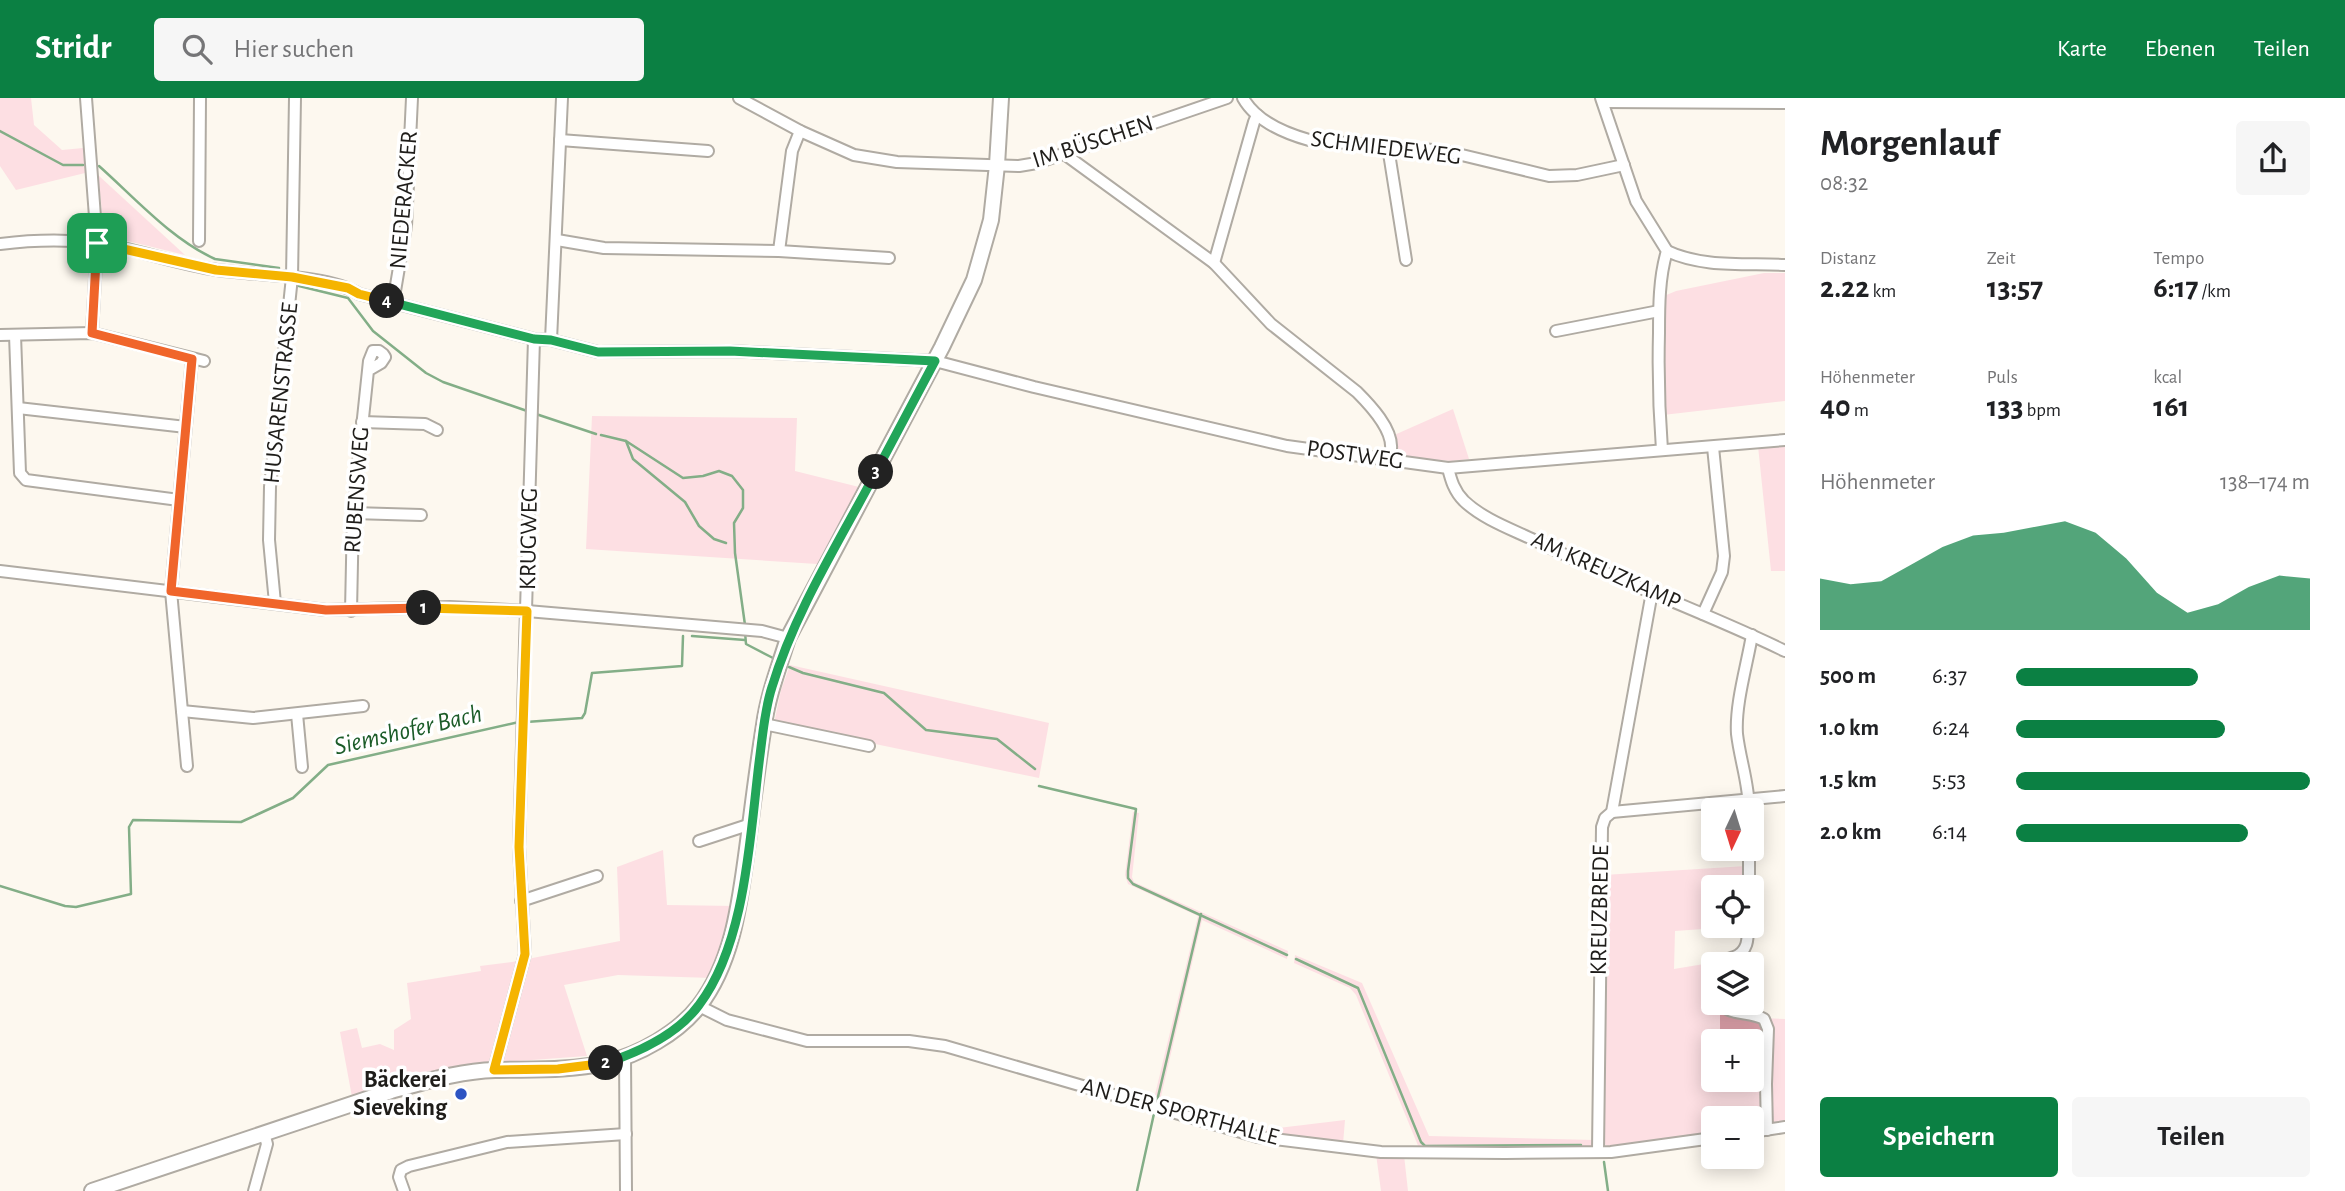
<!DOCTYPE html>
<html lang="de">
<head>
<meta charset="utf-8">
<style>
  body { margin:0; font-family:"Alegreya Sans",sans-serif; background:#f6f6f6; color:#202124; height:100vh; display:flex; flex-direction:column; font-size:26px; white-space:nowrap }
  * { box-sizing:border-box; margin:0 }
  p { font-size:23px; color:#757577 }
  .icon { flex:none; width:38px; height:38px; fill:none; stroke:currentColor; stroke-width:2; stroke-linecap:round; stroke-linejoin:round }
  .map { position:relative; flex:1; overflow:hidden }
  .sheet { display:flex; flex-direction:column; background:#fff; width:560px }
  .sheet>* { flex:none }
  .needle { width:46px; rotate:184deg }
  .fabs { position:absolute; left:1701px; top:700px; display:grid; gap:14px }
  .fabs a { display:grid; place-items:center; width:63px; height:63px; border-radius:7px; background:#fff; box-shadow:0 4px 18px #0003; font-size:35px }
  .pin { position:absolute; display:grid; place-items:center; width:60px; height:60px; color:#fff; margin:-30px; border-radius:14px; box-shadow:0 4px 10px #0006 }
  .km { position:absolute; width:35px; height:35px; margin:-18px; border-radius:50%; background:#222; color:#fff; font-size:19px; line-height:35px; text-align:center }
  .round { display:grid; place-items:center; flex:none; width:74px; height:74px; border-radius:7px; background:#f6f6f6 }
  .summary { display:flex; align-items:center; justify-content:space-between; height:119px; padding:0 35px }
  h1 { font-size:38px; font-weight:600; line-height:52px }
  .stats { display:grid; grid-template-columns:repeat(3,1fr); gap:10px; height:119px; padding:7px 35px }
  .stats div { display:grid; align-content:center }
  .stats b { font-size:30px; font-weight:600 }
  .stats small { font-size:19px; font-weight:400 }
  .stats p { font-size:19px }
  .chart { height:196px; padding:14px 35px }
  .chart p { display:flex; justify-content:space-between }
  .chart svg { width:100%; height:126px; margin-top:7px; fill:#0b8043; opacity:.7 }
  .action { display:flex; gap:14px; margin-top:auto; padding:14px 35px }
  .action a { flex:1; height:80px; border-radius:7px; background:#0b8043; color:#fff; font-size:28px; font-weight:600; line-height:80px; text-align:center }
  .action a+a { background:#f6f6f6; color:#202124 }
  ul { padding:0 35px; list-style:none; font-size:23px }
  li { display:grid; grid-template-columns:112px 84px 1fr; align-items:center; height:52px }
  li i { height:18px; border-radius:9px; background:#0b8043 }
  header { display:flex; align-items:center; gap:42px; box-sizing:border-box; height:98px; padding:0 35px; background:#0b8043; color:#fff }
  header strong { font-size:33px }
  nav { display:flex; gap:38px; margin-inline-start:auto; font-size:24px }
  .search { width:490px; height:63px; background:#f6f6f6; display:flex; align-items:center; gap:18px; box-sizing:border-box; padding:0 24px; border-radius:7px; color:#757577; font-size:26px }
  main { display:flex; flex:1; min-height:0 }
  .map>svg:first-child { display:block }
  .green { fill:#fddfe3 }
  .forest { fill:#dea1aa }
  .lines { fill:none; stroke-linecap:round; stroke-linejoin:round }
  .stream { stroke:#83ae87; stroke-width:2.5 }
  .street-casing { stroke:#b0aba3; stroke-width:14 }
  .secondary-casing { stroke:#b0aba3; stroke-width:18 }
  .street { stroke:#fff; stroke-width:10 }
  .secondary { stroke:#fff; stroke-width:14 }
  .split-1-casing { stroke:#fff; stroke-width:14 }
  .split-2-casing { stroke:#fff; stroke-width:14 }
  .split-3-casing { stroke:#fff; stroke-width:14 }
  .split-4-casing { stroke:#fff; stroke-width:14 }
  .split-5-casing { stroke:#fff; stroke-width:14 }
  .split-1 { stroke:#f0652b; stroke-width:9 }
  .split-2 { stroke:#f5b400; stroke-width:9 }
  .split-3 { stroke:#22a559; stroke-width:9 }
  .split-4 { stroke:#22a559; stroke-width:9 }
  .split-5 { stroke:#f5b400; stroke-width:9 }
  .poi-dot { fill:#2d54c3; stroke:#fff; stroke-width:2.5 }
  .labels { text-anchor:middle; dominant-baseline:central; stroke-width:7; stroke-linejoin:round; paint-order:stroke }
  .street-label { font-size:24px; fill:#1f1d1a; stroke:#fff }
  .poi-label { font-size:24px; font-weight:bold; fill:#1f1d1a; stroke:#fff; text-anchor:end }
  .water-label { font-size:26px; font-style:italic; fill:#1c5c29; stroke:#fff }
</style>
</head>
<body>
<header>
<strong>Stridr</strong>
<div class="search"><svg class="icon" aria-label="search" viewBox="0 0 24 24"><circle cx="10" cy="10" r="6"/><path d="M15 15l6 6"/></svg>Hier suchen</div>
<nav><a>Karte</a><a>Ebenen</a><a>Teilen</a></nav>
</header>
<main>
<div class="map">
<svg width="1785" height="1093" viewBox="0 0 1785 1093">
  <rect width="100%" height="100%" fill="#fdf8ef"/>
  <g class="green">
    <polygon points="0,0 31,0 34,27 62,52 83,50 85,75 16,92 0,68"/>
    <polygon points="98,77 185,157 111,139 104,132"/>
    <polygon points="1764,175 1785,175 1785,303 1663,317 1664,198 1676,193"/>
    <polygon points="1453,311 1469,361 1452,363 1399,359 1392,338"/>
    <polygon points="592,318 797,320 795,373 859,389 817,466 586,451"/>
    <polygon points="1785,346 1785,473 1771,473 1758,348"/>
    <polygon points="790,567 1049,625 1039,680 774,625 781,592"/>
    <polygon points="1133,714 1139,715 1132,779 1134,784 1288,853 1287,861 1202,822 1159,1007 1153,1005 1198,818 1128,786 1125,777"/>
    <polygon points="663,752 667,807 736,808 712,880 618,877 564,887 587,958 489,965 447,971 352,999 340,934 357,930 362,950 380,946 394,952 394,932 411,921 407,885 481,873 480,868 512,864 620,843 617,769"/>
    <polygon points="1746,768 1745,789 1713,789 1713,828 1745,828 1675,833 1674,871 1716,864 1713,866 1713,905 1717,905 1720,909 1720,943 1713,943 1713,982 1752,982 1752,971 1764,973 1758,920 1785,921 1785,1026 1752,1031 1752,1020 1713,1020 1713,1036 1611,1050 1601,1044 1604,777"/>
    <polygon points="1295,857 1362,885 1429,1038 1594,1042 1592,1050 1419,1050 1356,897 1350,890 1294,865"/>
    <polygon points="1345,1022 1343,1046 1260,1036 1261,1032"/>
    <polygon points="1376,1056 1404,1057 1408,1093 1381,1093"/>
  </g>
  <polygon class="forest" points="1720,909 1763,923 1764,973 1752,971 1752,943 1720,943"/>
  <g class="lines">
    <g class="stream">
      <polyline points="0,33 63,67 83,67"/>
      <path d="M99,68C135,100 171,141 215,161L279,170"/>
      <polyline points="299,188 348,200 373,233 426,275 443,284 530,314"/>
      <polyline points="536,316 596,336"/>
      <polyline points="601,337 626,343 683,380 703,378 719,373 732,378 743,392 743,410 734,425 735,455 745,527"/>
      <polyline points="626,343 633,361 685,404 699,428 714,441 726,445"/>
      <polyline points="745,534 746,546 773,560"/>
      <polyline points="692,538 745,542"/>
      <polyline points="789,569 803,575 884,595 926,632 997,641 1035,671"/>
      <polyline points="526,624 582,620 585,615 592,575 682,568 683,538"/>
      <polyline points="1039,688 1136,711 1128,773 1128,780 1133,786 1287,857"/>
      <polyline points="0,788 65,808 76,809 131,796 129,729 133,722 241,724 293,700 328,667 519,624"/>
      <polyline points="1296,861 1358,890 1421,1044 1425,1048 1581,1047"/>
      <polyline points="1157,1003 1201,816"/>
      <polyline points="1604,1064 1608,1093"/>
      <polyline points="1137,1093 1155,1011"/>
    </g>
    <g class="street-casing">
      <g id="street">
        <polyline points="86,0 97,145 92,235"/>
        <polyline points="739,0 800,33 854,57 897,64 1019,68 1037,65 1227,0"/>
        <path d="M1243,0C1256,23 1284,35 1309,42L1445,53L1549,78L1577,77L1624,67"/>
        <path d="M1601,0L1636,103L1667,153C1659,179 1659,209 1659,235C1658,274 1659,313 1662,352"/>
        <polyline points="1603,4 1785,5"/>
        <polyline points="560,42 708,53"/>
        <polyline points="1388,49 1406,162"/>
        <path d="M1063,55L1214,165L1271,226L1357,294C1370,307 1393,331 1391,351C1390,355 1388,358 1387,362"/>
        <polyline points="557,142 604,150 779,153 889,160"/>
        <polyline points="199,143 200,0"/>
        <path d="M0,146C32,142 64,141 96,145C137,151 176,166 217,172C257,178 326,176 359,196L534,241L551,242L598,254L730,253L935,263L1034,289L1287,348L1448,370L1785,342"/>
        <polyline points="779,153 792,53 800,33"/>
        <path d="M1667,153C1703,170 1746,165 1785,167"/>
        <polyline points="1214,165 1254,24 1257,17"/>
        <polyline points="393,205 406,128 412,0"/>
        <polyline points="1556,233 1659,213"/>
        <polyline points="0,237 92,235 204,263"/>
        <polyline points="15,237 20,375 26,382 179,402"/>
        <polyline points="551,242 562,0"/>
        <polyline points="18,310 186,329"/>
        <polyline points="362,324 425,326 437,332"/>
        <path d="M1448,370C1451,382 1454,393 1464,403C1483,421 1511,431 1534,442C1616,483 1703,513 1785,553"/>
        <polyline points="353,415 421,417"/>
        <polyline points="0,473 326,512 450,509 527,513 762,533 788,540"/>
        <polyline points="275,505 269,442 270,389 292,179 295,0"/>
        <polyline points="351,513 353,415 369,263 373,253 379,253 383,256 385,259 381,265 369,272"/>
        <polyline points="1703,516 1722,474 1724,458 1713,349"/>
        <polyline points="182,613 253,620 363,608"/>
        <polyline points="297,616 302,669"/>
        <polyline points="764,626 869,648"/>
        <polyline points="187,668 171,493 192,261"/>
        <path d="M1749,712C1749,686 1740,662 1737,636C1735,606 1747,567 1752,537"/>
        <polyline points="1612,714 1785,698"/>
        <polyline points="699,743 751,726"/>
        <polyline points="1749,789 1749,751"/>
        <polyline points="521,803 597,778"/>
        <path d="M1717,866C1723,861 1727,862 1734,859C1748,854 1748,841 1748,828"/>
        <path d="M1719,905C1730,918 1750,913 1764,921L1768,931L1766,986L1767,1032"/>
        <polyline points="699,908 727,922 807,943 909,943 945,948 1258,1039 1381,1054 1505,1055 1611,1054 1713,1040"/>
        <polyline points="625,959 626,1093"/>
        <polyline points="494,972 525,856 519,749 534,241"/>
        <polyline points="1752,1034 1785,1029"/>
        <polyline points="1598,1053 1602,729 1605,720 1612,714 1652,494"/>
        <polyline points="254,1093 267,1046 264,1035"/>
        <polyline points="404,1093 399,1079 401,1072 409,1068 507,1044 626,1036"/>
      </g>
    </g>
    <g class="secondary-casing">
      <path id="secondary" d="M92,1093L391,993C425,984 459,973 495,972C531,971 569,973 605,965C639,957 678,935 699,908C732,865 739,809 746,758C752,714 757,670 764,627C768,597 779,569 788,540L942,249L974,182L991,122L997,67L1001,0"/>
    </g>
    <use href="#street" class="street"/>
    <use href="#secondary" class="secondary"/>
  </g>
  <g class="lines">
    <g class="split-1-casing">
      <polyline id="split-1" points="97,145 92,235 192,261 171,493 326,512 424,510"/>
    </g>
    <g class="split-2-casing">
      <polyline id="split-2" points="424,510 527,513 519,749 525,856 494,972 558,971 606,965"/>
    </g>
    <g class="split-3-casing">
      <path id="split-3" d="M606,965C639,954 678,936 699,907C747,844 750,733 760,657C763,634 765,610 772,589C795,513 839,444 876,374"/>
    </g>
    <g class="split-4-casing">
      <polyline id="split-4" points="387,203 534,241 551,242 598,254 730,253 935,263 876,374"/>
    </g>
    <g class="split-5-casing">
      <polyline id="split-5" points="97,145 216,172 292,179 348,190 359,196 387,203"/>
    </g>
    <use href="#split-1" class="split-1"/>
    <use href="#split-2" class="split-2"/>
    <use href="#split-3" class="split-3"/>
    <use href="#split-4" class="split-4"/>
    <use href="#split-5" class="split-5"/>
  </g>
  <circle class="poi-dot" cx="461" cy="996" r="7"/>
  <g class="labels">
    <g class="street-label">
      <text transform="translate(1093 44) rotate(-18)">IM BÜSCHEN</text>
      <text transform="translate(1386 50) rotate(7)">SCHMIEDEWEG</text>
      <text transform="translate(404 102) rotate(-85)">NIEDERACKER</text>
      <text transform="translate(281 295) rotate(-84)">HUSARENSTRASSE</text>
      <text transform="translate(1355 357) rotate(8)">POSTWEG</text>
      <text transform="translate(357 392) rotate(-86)">RUBENSWEG</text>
      <text transform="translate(529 441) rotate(-89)">KRUGWEG</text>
      <text transform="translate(1606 473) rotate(24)">AM KREUZKAMP</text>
      <text transform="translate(1600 812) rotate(-89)">KREUZBREDE</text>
      <text transform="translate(1180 1014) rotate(15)">AN DER SPORTHALLE</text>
    </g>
    <g class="poi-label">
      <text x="447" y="982">Bäckerei<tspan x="447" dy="28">Sieveking</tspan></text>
    </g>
    <g class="water-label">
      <text transform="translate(408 632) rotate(-13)">Siemshofer Bach</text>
    </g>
  </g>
</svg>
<div class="fabs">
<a><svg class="needle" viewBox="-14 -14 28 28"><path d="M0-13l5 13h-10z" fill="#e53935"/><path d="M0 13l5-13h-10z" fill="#757577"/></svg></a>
<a><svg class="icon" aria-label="locate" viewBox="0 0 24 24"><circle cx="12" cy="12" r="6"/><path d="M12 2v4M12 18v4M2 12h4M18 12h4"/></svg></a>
<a><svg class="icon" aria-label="layers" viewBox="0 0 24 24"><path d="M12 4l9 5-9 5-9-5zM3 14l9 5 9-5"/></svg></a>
<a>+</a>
<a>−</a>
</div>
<div class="pin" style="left:97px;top:145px;background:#1e9e55"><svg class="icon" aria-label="arrive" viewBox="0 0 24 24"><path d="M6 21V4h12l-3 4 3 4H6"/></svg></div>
<b class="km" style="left:424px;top:510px">1</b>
<b class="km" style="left:606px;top:965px">2</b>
<b class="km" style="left:876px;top:374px">3</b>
<b class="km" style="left:387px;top:203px">4</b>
</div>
<section class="sheet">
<div class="summary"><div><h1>Morgenlauf</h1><p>08:32</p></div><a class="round"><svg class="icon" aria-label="share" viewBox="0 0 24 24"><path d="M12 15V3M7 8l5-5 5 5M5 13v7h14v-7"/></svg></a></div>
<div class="stats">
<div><p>Distanz</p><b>2.22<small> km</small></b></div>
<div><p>Zeit</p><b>13:57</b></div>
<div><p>Tempo</p><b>6:17<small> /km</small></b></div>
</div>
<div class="stats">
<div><p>Höhenmeter</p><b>40<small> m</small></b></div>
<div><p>Puls</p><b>133<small> bpm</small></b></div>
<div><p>kcal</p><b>161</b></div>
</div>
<div class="chart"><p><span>Höhenmeter</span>138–174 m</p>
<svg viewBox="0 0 160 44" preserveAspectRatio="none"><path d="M0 44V26L10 28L20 27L30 21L40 15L50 11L60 10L70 8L80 6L90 10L100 19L110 31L120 38L130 35L140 29L150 25L160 26V44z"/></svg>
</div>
<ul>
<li><b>500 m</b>6:37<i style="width:62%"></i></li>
<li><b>1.0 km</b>6:24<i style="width:71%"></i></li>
<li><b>1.5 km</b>5:53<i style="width:100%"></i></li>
<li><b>2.0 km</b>6:14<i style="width:79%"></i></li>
</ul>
<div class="action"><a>Speichern</a><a>Teilen</a></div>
</section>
</main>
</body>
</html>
